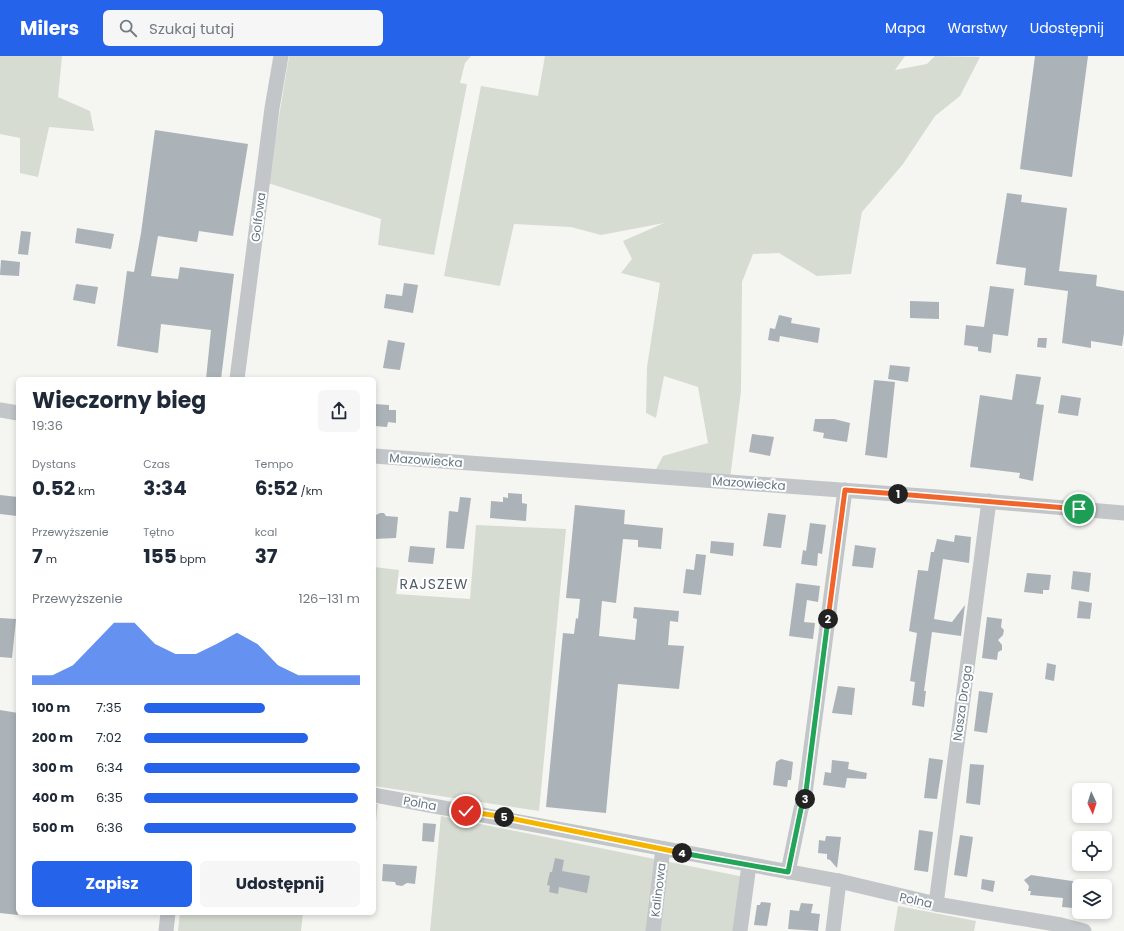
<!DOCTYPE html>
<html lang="pl">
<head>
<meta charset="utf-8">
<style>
  body { margin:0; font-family:Poppins,sans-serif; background:#f6f6f7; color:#1f2937; height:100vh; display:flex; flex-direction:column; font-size:15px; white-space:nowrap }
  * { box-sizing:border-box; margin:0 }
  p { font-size:13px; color:#747a83 }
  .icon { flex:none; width:22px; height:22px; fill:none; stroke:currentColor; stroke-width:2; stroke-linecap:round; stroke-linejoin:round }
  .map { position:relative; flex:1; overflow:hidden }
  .sheet { position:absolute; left:16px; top:321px; width:360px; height:538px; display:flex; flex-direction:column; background:#fff; border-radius:6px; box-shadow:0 2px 6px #0003 }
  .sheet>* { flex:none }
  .needle { width:26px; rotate:176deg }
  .controls { position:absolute; left:1072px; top:727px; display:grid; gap:8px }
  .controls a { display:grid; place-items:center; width:40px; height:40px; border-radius:6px; background:#fff; box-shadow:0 2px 6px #0003; font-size:20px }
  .pin { position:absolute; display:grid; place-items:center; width:34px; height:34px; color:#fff; margin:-17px; border:2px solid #fff; border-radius:50%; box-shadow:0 1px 4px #0007 }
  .km { position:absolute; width:20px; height:20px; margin:-10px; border-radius:50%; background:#222; color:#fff; font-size:11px; line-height:20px; text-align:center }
  .round { display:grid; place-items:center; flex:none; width:42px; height:42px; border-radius:6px; background:#f6f6f7 }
  .headline { display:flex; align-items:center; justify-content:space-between; height:68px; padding:0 16px }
  h1 { font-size:22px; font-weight:700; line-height:30px }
  .metrics { display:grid; grid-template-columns:repeat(3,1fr); gap:6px; height:68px; padding:4px 16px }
  .metrics div { display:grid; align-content:center }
  .metrics b { font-size:20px; font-weight:700 }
  .metrics small { font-size:11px; font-weight:400 }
  .metrics p { font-size:11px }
  .chart { height:112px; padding:8px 16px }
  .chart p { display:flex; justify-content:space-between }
  .chart svg { width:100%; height:72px; margin-top:4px; fill:#2563eb; opacity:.7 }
  .action { display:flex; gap:8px; margin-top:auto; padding:8px 16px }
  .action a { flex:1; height:46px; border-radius:6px; background:#2563eb; color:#fff; font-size:16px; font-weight:700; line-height:46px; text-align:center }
  .action a+a { background:#f6f6f7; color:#1f2937 }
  ul { padding:0 16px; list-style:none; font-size:13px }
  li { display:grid; grid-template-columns:64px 48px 1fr; align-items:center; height:30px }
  li i { height:10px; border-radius:5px; background:#2563eb }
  header { display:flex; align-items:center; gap:24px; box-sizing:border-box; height:56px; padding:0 20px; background:#2563eb; color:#fff }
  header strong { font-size:19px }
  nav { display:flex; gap:22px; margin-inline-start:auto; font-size:14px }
  .search { width:280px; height:36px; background:#f6f6f7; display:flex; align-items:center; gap:10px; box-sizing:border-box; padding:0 14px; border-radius:6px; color:#747a83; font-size:15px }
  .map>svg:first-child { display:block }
  .green { fill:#d6dcd2 }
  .building { fill:#abb3b8 }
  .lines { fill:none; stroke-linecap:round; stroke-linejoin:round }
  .minor { stroke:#c2c6c9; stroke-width:15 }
  .split-1-casing { stroke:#fff; stroke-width:8 }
  .split-2-casing { stroke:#fff; stroke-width:8 }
  .split-3-casing { stroke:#fff; stroke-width:8 }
  .split-4-casing { stroke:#fff; stroke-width:8 }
  .split-5-casing { stroke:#fff; stroke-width:8 }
  .split-6-casing { stroke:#fff; stroke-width:8 }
  .split-1 { stroke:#f0652b; stroke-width:5 }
  .split-2 { stroke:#f0652b; stroke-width:5 }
  .split-3 { stroke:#22a559; stroke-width:5 }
  .split-4 { stroke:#22a559; stroke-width:5 }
  .split-5 { stroke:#f5b400; stroke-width:5 }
  .split-6 { stroke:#f5b400; stroke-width:5 }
  .labels { text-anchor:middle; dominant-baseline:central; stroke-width:4; stroke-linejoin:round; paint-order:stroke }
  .street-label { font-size:12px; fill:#637583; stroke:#fff }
  .quarter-label { font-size:14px; letter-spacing:1px; fill:#515e68; stroke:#fff }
</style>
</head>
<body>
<header>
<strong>Milers</strong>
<div class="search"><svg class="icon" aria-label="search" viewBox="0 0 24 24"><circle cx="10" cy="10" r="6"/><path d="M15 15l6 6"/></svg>Szukaj tutaj</div>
<nav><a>Mapa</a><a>Warstwy</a><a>Udostępnij</a></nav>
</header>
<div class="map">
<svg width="1124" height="875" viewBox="0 0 1124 875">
  <rect width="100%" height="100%" fill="#f5f5f1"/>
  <g class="green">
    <polygon points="0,0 62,0 58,41 90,55 94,75 49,71 38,121 20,117 20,82 0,78"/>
    <polygon points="289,0 471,0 465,7 460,27 467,28 434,199 378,189 381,163 268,127"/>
    <polygon points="545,0 905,0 895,14 927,8 935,0 980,1 960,40 935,60 903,108 862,156 851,218 817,220 779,197 753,198 742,226 741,335 730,423 654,417 663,400 708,387 698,331 664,320 656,362 646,357 647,311 660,227 621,217 632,203 623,185 664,167 601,179 571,171 514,168 500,230 444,220 481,30 538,40"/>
    <polygon points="476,469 566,473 539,755 374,730 374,511 399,514 396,538 470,543"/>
    <polygon points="374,748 378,748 374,781"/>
    <polygon points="441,760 749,822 742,875 430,875"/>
    <polygon points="898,850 976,865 974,875 894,875"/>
    <polygon points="180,857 303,857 301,875 178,875"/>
  </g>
  <g class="building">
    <polygon points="1035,0 1088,0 1072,121 1020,113"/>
    <polygon points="155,74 248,88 233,180 199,175 197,186 158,180 151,220 178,223 180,211 234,218 221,323 206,323 211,274 161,268 158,297 117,290 127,215 134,216 141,177"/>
    <polygon points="1007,137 1022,139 1021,146 1067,152 1059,215 1097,219 1096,230 1124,235 1124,277 1122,290 1091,285 1091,292 1062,287 1068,235 1024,229 1026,212 996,208"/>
    <polygon points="77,172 114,178 111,193 75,187"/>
    <polygon points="21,175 31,176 28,199 18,198"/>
    <polygon points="1,204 20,206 19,220 0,219"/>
    <polygon points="404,227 418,229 413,257 384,252 386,238 402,240"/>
    <polygon points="76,228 98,231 95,248 73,244"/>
    <polygon points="990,230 1014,233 1008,280 993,278 991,297 978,295 978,291 964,289 966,269 984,271"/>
    <polygon points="910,245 939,246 939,263 910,262"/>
    <polygon points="779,259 792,262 791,267 820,272 818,287 780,280 779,286 768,284 770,272 775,273"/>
    <polygon points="1038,282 1047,282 1046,292 1037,291"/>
    <polygon points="388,284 405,287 400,314 383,312"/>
    <polygon points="890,309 910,311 908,326 888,323"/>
    <polygon points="1016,318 1041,321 1036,348 1044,349 1033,425 1019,422 1020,417 970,411 980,339 1012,344"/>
    <polygon points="874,324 895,326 887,402 865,399"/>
    <polygon points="1061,339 1081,342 1078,360 1058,357"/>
    <polygon points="374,348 389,349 389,354 396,354 396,367 388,366 387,371 374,370"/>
    <polygon points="815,363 834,363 850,367 847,386 823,382 824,377 813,375"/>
    <polygon points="752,378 774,381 770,400 749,396"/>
    <polygon points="508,437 522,438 522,447 527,448 526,465 490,462 491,445 503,446 503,441 508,442"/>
    <polygon points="0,439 18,441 17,460 0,458"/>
    <polygon points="460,441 471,442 464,493 446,492 449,455 458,456"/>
    <polygon points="575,449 625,454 624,468 663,472 661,493 638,491 638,484 623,483 616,547 602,545 599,580 635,584 637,563 633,562 634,551 679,555 678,566 670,565 668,589 684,590 679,633 618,628 606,757 546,751 563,577 574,578 576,562 578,563 580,543 566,542"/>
    <polygon points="380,457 384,457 386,460 398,461 396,482 374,483 374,460"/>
    <polygon points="768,457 786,459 781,492 763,490"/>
    <polygon points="810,467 826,469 822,498 818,497 817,510 801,508 803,494 806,495"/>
    <polygon points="955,479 971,481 969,507 943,503 934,563 952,566 965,549 961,580 932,576 924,635 926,635 924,651 912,649 915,626 910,625 917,577 909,575 918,514 928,515 931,496 934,496 937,483 954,486"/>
    <polygon points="711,485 734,487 733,500 710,497"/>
    <polygon points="855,489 876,492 873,512 852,510"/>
    <polygon points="410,490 435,492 433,508 408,506"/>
    <polygon points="696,498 706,499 701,539 683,537 686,513 694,514"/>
    <polygon points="1073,515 1091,517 1089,536 1071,533"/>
    <polygon points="1027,517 1051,519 1049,534 1043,534 1043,538 1024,536"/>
    <polygon points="796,527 820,530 818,546 807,544 804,566 815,567 813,583 789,580"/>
    <polygon points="1079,545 1092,547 1090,563 1077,562"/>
    <polygon points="987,561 1002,563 1001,571 1004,574 1003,579 998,584 1002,589 1002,594 998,596 997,604 982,602"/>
    <polygon points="0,562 16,563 12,602 0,601"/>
    <polygon points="1047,607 1056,609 1054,625 1045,623"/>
    <polygon points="838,630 855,632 852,659 832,657"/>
    <polygon points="979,635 993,637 987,677 974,675"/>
    <polygon points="0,654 18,657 18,859 0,857"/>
    <polygon points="929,702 943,704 937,743 924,742"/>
    <polygon points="781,703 793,706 791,724 788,724 787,731 773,729 776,706"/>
    <polygon points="832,704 849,706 848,713 867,717 866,723 847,722 845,732 823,729 825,716 831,717"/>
    <polygon points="970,708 984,709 980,749 966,747"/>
    <polygon points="423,767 436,768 434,786 422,785"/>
    <polygon points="919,774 933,776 928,816 914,814"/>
    <polygon points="960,779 973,781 967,821 954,819"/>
    <polygon points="826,780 841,781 837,812 830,804 827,803 827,798 818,797 819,784 825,785"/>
    <polygon points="555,802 564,804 562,815 590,820 587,837 559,831 558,838 549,836 550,830 547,829 550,816 552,816"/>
    <polygon points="383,808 417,810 415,828 407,827 402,830 396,829 395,826 382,825"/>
    <polygon points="1031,819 1079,826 1079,843 1074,843 1073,852 1062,851 1063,842 1030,839 1031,835 1028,835 1029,830 1024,824"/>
    <polygon points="982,823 995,825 993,836 981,833"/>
    <polygon points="761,846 771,847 767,870 754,869 757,849 760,849"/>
    <polygon points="801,847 813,848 811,857 820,858 818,875 788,873 790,854 799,855"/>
  </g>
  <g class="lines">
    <g class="minor">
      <polyline points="237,323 272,52 281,0"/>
      <polyline points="0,354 18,357"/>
      <polyline points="374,400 937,441 1124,457"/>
      <polyline points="374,739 839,825 936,848 1061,869 1084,875"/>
      <polyline points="788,816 801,753 804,745 845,434"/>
      <polyline points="936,848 989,445"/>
      <polyline points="166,875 168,857"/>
      <polyline points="653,875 663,793"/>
      <polyline points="740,875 749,809"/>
      <polyline points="833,875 839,825"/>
    </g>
  </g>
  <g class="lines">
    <g class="split-1-casing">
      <polyline id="split-1" points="898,438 1079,453"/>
    </g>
    <g class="split-2-casing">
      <polyline id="split-2" points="828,563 845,434 898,438"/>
    </g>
    <g class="split-3-casing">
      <polyline id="split-3" points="805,743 828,563"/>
    </g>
    <g class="split-4-casing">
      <polyline id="split-4" points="682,797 788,816 801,753 805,743"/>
    </g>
    <g class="split-5-casing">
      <polyline id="split-5" points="504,761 682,797"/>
    </g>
    <g class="split-6-casing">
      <polyline id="split-6" points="466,755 504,761"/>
    </g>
    <use href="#split-1" class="split-1"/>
    <use href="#split-2" class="split-2"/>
    <use href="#split-3" class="split-3"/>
    <use href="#split-4" class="split-4"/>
    <use href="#split-5" class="split-5"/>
    <use href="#split-6" class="split-6"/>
  </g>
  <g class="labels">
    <g class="street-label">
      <text transform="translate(258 161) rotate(-83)">Golfowa</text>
      <text transform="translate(426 404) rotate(4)">Mazowiecka</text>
      <text transform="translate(749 427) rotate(4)">Mazowiecka</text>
      <text transform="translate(962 647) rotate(-82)">Nasza Droga</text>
      <text transform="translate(420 747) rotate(10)">Polna</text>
      <text transform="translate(658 834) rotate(-83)">Kalinowa</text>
      <text transform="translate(916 844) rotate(13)">Polna</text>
    </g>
    <g class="quarter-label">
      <text x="434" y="528">RAJSZEW</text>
    </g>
  </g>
</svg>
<div class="controls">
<a><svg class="needle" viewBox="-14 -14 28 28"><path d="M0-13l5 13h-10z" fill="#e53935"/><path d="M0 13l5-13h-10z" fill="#747a83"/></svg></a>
<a><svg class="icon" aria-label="locate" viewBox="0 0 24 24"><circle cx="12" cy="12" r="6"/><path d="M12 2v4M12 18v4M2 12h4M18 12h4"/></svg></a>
<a><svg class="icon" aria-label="layers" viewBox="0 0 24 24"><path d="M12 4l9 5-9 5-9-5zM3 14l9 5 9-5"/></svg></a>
</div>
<div class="pin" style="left:1079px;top:453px;background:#1e9e55"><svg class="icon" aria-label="arrive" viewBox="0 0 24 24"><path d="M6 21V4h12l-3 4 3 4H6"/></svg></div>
<div class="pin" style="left:466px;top:755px;background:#d93025"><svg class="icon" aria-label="check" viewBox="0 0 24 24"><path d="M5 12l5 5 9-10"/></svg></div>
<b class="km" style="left:898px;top:438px">1</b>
<b class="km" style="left:828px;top:563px">2</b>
<b class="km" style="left:805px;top:743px">3</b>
<b class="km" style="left:682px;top:797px">4</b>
<b class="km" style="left:504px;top:761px">5</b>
<section class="sheet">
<div class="headline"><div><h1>Wieczorny bieg</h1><p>19:36</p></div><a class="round"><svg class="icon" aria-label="share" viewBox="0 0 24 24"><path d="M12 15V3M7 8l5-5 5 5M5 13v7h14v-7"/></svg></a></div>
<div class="metrics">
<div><p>Dystans</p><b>0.52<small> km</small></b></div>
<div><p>Czas</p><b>3:34</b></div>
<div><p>Tempo</p><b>6:52<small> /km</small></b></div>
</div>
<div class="metrics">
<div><p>Przewyższenie</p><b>7<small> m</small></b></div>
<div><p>Tętno</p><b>155<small> bpm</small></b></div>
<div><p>kcal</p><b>37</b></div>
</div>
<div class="chart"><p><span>Przewyższenie</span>126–131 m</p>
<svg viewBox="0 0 160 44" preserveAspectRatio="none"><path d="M0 44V38L10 38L20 32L30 19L40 6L50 6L60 19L70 25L80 25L90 19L100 12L110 19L120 32L130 38L140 38L150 38L160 38V44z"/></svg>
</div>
<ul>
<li><b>100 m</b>7:35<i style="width:56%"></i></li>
<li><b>200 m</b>7:02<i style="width:76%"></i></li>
<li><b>300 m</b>6:34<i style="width:100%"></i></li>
<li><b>400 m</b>6:35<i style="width:99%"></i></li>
<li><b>500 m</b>6:36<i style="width:98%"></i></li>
</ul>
<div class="action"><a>Zapisz</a><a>Udostępnij</a></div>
</section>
</div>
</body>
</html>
